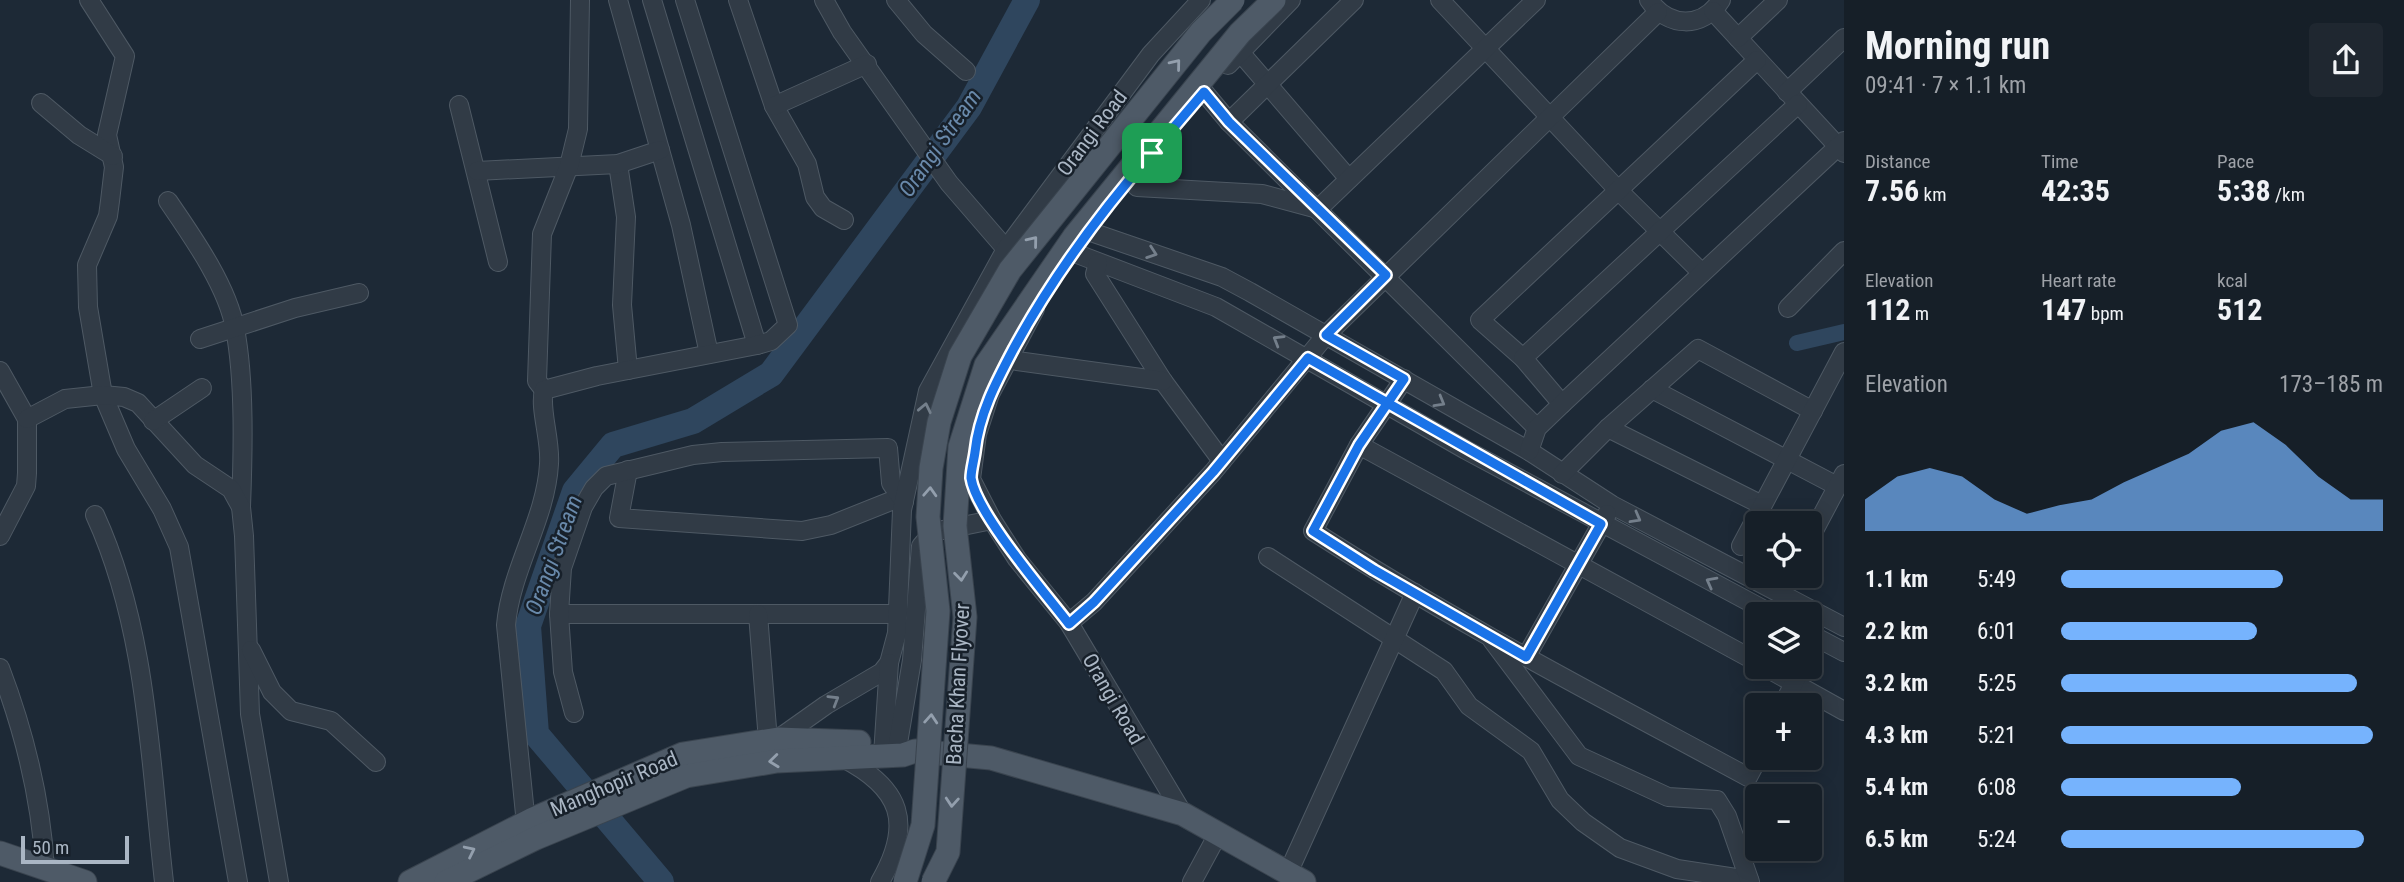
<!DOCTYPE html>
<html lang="en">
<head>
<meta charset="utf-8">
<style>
  body { margin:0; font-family:"Roboto Condensed",sans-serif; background:#1f2730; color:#f1f3f6; height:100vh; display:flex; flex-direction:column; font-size:26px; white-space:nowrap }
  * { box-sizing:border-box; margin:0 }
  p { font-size:23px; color:#9ea2a8 }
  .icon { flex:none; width:38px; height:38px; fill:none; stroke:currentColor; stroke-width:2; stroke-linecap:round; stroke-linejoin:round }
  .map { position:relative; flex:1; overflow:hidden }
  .side { display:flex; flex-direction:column; background:#161f28; width:560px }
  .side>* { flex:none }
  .controls { position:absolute; left:1745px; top:511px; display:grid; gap:14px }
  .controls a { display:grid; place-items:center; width:77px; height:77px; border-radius:7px; background:#161f28; box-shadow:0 4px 18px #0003,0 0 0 2px #353d45; font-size:35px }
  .scale { position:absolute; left:21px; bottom:18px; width:108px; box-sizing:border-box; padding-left:7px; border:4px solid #aab6c4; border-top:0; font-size:19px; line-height:24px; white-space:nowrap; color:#aab6c4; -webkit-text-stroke:5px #17202a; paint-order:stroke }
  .pin { position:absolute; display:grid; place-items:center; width:60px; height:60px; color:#fff; margin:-30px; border-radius:14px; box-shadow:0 4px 10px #0006 }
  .round { display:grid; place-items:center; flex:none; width:74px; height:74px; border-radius:7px; background:#1f2730 }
  .overview { display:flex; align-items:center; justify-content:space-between; height:119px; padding:0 21px }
  h1 { font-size:38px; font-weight:700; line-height:52px }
  .figures { display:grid; grid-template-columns:repeat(3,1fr); gap:10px; height:119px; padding:7px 21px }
  .figures div { display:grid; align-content:center }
  .figures b { font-size:30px; font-weight:700 }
  .figures small { font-size:19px; font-weight:400 }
  .figures p { font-size:19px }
  .chart { height:196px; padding:14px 21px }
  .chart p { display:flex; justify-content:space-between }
  .chart svg { width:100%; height:126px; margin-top:7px; fill:#76b3fd; opacity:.7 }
  ul { padding:0 21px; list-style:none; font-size:23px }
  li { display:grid; grid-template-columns:112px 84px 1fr; align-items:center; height:52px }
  li i { height:18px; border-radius:9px; background:#76b3fd }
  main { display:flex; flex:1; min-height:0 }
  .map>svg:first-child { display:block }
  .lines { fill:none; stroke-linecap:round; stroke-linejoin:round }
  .canal { stroke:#2f465e; stroke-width:16 }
  .river { stroke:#2f465e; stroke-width:26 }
  .minor-casing { stroke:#4e5964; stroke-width:20 }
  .major-casing { stroke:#3a444f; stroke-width:25 }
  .minor { stroke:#313b46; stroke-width:18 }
  .major { stroke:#4e5a67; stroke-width:23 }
  .major-bridge-casing { stroke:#3a444f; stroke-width:25; stroke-linecap:butt }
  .major-bridge { stroke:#4e5a67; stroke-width:23 }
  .oneway { stroke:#939fad }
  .oneway2 { stroke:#747f8b }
  .route-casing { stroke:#fff; stroke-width:14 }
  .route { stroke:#1a73e8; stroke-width:9 }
  .labels { text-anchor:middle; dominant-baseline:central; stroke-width:5; stroke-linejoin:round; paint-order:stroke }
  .street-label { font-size:21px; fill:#aab6c4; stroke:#17202a }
  .water-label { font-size:23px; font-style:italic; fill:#6989aa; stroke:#17202a }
</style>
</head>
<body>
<main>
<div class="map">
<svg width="1844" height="882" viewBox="0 0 1844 882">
  <rect width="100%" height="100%" fill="#1d2936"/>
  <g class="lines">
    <polyline class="canal" points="1797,343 1844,332"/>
    <polyline class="river" points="661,882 536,734 528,626 575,491 613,445 693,421 771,374 969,107 1027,0"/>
    <g class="minor-casing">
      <g id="minor">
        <polyline points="89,0 125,56 107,135 114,167 110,201 108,216 87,265 88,307 103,395 126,449 162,509 179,547 238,882"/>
        <polyline points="618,0 681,225 709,354"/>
        <polyline points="652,0 757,345"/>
        <polyline points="738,0 774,106 807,164 815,197 823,208 844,220"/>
        <polyline points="824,0 842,32 949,183 1006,249"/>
        <polyline points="896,0 924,34 966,71"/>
        <polyline points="1440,0 1618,190 1702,273"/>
        <path d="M1649,0C1668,28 1703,29 1721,0"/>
        <polyline points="1713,11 1844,153"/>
        <polyline points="1738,38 1778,0"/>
        <polyline points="1239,51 1349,179"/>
        <polyline points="1228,65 1291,0"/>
        <polyline points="1204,92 1229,122 1354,0"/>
        <polyline points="1787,92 1844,38"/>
        <polyline points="41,103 79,135 113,156"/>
        <polyline points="459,105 498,262"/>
        <polyline points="774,106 867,64"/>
        <polyline points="1229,122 1537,428"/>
        <polyline points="618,164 626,217 622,305 628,370"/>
        <polyline points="477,171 618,164 660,150"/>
        <polyline points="1137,187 1262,194 1318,209 1536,0"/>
        <path d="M168,201C192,236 228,287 235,329C245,381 243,454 241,507"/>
        <polyline points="1088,231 1222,277 1250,292 1529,451 1612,505 1844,627"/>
        <polyline points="1072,252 1216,307 1466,450 1772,614"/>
        <polyline points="1098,263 1095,274 1163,381 1222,461"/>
        <polyline points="1788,308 1844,251"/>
        <polyline points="1035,309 990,394 977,434 971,479 992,520 1017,559 1069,623 1183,814"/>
        <polyline points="200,339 295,308 359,293"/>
        <polyline points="1523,358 1480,320 1757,60"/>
        <polyline points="1017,361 1163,381"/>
        <polyline points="0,371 27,419 27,473 26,486 0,536"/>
        <path d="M1404,379L1359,445L1313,531C1453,621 1602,698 1748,777L1758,758"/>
        <polyline points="1652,389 1837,486"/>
        <polyline points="544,390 537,381 542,234 569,166 578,129 580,0"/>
        <polyline points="1562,404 1523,358 1798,104"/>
        <polyline points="27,419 65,399 103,395 124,397 138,403 195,465 231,489 241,507 244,536 250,714 279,882"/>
        <polyline points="153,421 202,388"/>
        <polyline points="1608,428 1762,505"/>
        <polyline points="1359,445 1757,662"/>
        <polyline points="1529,451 1537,428 1562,404 1844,141"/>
        <polyline points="628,470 619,518 802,531 831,525 901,497"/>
        <polyline points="1562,474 1608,428 1698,349 1813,411"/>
        <path d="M95,515C147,628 150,760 164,882"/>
        <polyline points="1810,538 1844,474"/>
        <polyline points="1741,546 1844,352"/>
        <polyline points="1268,557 1444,671 1469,706 1531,751 1560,800 1583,822 1620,848 1677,869 1749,880"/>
        <polyline points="559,614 898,614"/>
        <polyline points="758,614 768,741"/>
        <polyline points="1069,623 1094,602 1213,472 1326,335 1658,12"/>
        <polyline points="1810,634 1844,652"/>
        <polyline points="1492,640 1579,756 1668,797 1717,800 1727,816 1750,882"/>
        <polyline points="251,650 272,692 291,711 331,721 376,762"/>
        <polyline points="1526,657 1607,514"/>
        <polyline points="1765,667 1844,711"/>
        <path d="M0,668C24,731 41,801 45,868"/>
        <polyline points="1783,705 1802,667"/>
        <polyline points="574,713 563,672 559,614 562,568 583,507 594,488 606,476 693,455 722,452 888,448 891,483 904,502"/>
        <polyline points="778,739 826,705 882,672 889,663 897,633 902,510 928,391 1006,249 1151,54 1201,0"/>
        <polyline points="883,755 889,663"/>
        <polyline points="896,755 912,660 921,546 933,532 992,520"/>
        <path d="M843,758C901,788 914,823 880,882"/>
        <path d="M526,824L506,625C511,569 546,519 549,464C551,440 539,408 544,390L597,376L757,345L771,341L788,325L685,0"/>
        <polyline points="1288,873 1415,593"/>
        <polyline points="1192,882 1218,834"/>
      </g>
    </g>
    <g class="major-casing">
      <g id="major">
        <polyline points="0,853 85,882"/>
        <polyline points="410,882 533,819 683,754 778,739 859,742"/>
        <polyline points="446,882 536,838 686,776 777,761 903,755 915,751 991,758 1183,814 1304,882"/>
      </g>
    </g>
    <use href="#minor" class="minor"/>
    <use href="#major" class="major"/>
    <g class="major-bridge-casing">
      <g id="major-bridge">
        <polyline points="905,882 923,825 938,611 928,517 931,468 939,422 960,356 1010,270 1201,32 1233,0"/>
        <polyline points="933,882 948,852 965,617 955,526 960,447 986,365 1074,237 1240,33 1274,0"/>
      </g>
    </g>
    <use href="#major-bridge" class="major-bridge"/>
  </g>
  <defs><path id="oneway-chevron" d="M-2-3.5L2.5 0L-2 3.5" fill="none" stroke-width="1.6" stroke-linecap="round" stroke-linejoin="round" transform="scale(1.75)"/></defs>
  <g class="oneway">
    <use href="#oneway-chevron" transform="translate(1176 64) rotate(-51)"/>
    <use href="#oneway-chevron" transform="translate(1033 241) rotate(-51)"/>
    <use href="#oneway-chevron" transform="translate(930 492) rotate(-87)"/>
    <use href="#oneway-chevron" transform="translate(961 576) rotate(84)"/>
    <use href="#oneway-chevron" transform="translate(931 719) rotate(-86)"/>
    <use href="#oneway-chevron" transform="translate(774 761) rotate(174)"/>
    <use href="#oneway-chevron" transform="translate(952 802) rotate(94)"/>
    <use href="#oneway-chevron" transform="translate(470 851) rotate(-26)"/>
  </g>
  <g class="oneway2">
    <use href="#oneway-chevron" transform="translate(1152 253) rotate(19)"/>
    <use href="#oneway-chevron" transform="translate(1278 340) rotate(-149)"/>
    <use href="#oneway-chevron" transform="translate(1440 402) rotate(30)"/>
    <use href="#oneway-chevron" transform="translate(925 408) rotate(-78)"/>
    <use href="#oneway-chevron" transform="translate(1636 518) rotate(29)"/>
    <use href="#oneway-chevron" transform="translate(1711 582) rotate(-152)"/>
    <use href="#oneway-chevron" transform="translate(834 700) rotate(-31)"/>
  </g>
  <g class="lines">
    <g class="route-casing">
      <path id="route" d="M1152,153C1099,214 1053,276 1014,348C996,382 979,414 975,452C974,460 971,470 971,478C976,513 1046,594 1069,624L1094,602L1213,472L1308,358L1601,524L1526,657L1374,570L1313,531L1359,445L1404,379L1326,335L1386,275L1229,122L1204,92L1152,153"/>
    </g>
    <use href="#route" class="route"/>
  </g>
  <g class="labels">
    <g class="street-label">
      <text transform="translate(1092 133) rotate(-53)">Orangi Road</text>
      <text transform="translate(958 684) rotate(-87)">Bacha Khan Flyover</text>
      <text transform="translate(1113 699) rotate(60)">Orangi Road</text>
      <text transform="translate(614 784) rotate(-23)">Manghopir Road</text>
    </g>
    <g class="water-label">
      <text transform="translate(940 143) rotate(-55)">Orangi Stream</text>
      <text transform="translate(554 555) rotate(-70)">Orangi Stream</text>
    </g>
  </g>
</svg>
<div class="controls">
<a><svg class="icon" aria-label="locate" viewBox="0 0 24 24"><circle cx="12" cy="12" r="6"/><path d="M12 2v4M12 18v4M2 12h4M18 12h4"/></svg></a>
<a><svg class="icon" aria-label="layers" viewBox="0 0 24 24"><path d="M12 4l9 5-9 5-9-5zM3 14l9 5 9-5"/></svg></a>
<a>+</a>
<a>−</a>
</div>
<div class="scale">50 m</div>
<div class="pin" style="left:1152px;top:153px;background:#1e9e55"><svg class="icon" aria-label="arrive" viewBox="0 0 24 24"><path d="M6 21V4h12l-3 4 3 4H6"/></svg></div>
</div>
<section class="side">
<div class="overview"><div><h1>Morning run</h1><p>09:41 · 7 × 1.1 km</p></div><a class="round"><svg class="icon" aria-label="share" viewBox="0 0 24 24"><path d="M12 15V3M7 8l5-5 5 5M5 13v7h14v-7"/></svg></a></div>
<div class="figures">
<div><p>Distance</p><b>7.56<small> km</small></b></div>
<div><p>Time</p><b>42:35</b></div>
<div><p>Pace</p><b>5:38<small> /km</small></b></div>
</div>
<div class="figures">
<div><p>Elevation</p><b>112<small> m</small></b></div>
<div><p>Heart rate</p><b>147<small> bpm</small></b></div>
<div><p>kcal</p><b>512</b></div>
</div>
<div class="chart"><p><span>Elevation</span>173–185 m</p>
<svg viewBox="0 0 160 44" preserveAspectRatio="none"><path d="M0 44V33L10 25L20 22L30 25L40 33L50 38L60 35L70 33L80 27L90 22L100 17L110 9L120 6L130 14L140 25L150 33L160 33V44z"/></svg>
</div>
<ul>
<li><b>1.1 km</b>5:49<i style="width:69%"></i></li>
<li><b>2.2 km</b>6:01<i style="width:61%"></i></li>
<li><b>3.2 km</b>5:25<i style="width:92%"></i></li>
<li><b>4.3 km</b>5:21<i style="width:97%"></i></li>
<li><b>5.4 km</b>6:08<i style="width:56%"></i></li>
<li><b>6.5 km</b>5:24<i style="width:94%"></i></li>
</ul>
</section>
</main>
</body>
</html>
